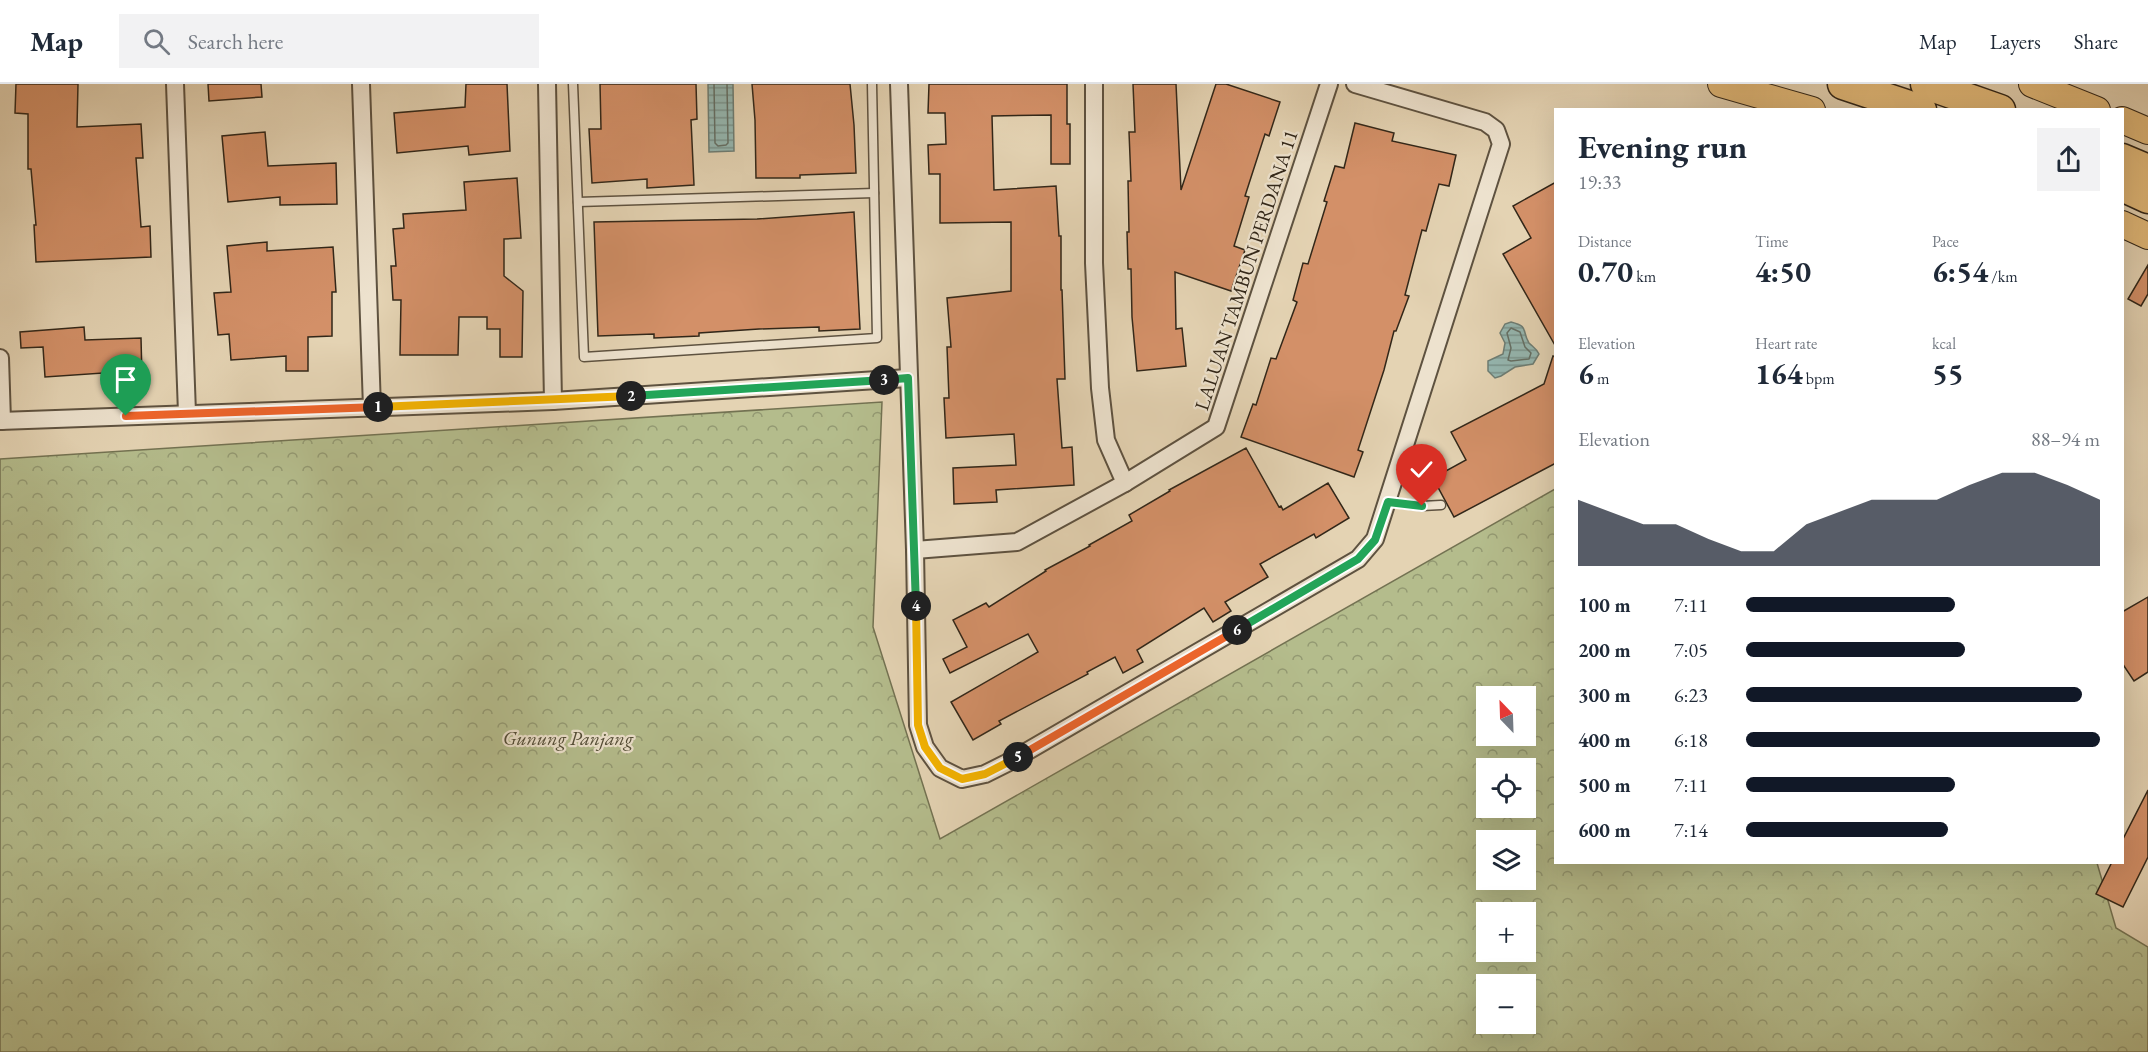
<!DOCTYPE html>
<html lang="en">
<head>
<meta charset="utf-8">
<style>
  body { margin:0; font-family:"EB Garamond",serif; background:#f2f2f3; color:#1f2937; height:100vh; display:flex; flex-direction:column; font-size:22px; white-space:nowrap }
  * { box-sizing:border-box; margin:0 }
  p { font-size:20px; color:#747a83 }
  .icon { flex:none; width:33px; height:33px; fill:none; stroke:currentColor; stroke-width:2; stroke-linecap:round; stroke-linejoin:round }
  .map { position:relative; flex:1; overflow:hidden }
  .details { position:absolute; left:1554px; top:24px; width:570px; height:756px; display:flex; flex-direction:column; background:#fff; border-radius:0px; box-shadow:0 6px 24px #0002 }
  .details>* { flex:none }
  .needle { width:39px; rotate:337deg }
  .controls { position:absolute; left:1476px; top:602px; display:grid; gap:12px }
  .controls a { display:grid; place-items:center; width:60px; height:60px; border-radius:0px; background:#fff; box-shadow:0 6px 24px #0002; font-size:30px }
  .pin { position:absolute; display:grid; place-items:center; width:51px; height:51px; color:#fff; margin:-62px -26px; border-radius:50% 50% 50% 0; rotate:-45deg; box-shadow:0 0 6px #0007 }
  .pin .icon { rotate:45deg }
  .km { position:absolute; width:30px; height:30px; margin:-15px; border-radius:50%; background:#222; color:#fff; font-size:16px; line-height:30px; text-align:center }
  .round { display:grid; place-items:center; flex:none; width:63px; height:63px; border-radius:0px; background:#f2f2f3 }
  .headline { display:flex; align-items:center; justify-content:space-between; height:102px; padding:0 24px }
  h1 { font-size:33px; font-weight:700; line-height:45px }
  .figures { display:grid; grid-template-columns:repeat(3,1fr); gap:9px; height:102px; padding:6px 24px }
  .figures div { display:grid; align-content:center }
  .figures b { font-size:30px; font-weight:700 }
  .figures small { font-size:16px; font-weight:400 }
  .figures p { font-size:16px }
  .chart { height:168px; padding:12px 24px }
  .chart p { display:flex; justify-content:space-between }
  .chart svg { width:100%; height:108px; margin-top:6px; fill:#111827; opacity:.7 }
  ul { padding:0 24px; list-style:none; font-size:20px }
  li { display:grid; grid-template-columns:96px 72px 1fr; align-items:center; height:45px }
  li i { height:15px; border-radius:8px; background:#111827 }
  header { display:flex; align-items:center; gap:36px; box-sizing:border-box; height:84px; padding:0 30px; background:#fff; border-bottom:2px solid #e0e1e3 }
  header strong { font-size:28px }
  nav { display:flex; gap:33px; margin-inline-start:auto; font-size:21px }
  .search { width:420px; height:54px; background:#f2f2f3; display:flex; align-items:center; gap:15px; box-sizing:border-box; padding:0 21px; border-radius:0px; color:#747a83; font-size:22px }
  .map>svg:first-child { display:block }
  .forest { fill:url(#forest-crowns); stroke:#737252; stroke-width:1.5; fill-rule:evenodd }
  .water { fill:url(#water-rules); stroke:#6d7d74; stroke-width:1.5 }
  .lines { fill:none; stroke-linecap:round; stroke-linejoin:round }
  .shore { stroke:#646f65; stroke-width:1.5 }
  .building { fill:#d39068; stroke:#322719; stroke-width:1.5 }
  .lane-casing { stroke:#5e5240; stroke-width:11 }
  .street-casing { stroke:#5e5240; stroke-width:20 }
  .primary-casing { stroke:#322719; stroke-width:28 }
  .highway-casing { stroke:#322719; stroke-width:33 }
  .lane { stroke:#ede2ce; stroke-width:8 }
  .street { stroke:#ede2ce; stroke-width:16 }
  .primary { stroke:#e2ba7a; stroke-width:26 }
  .highway { stroke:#e2ba7a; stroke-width:30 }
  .split-1-casing { stroke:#fff; stroke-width:12 }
  .split-2-casing { stroke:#fff; stroke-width:12 }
  .split-3-casing { stroke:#fff; stroke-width:12 }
  .split-4-casing { stroke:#fff; stroke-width:12 }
  .split-5-casing { stroke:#fff; stroke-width:12 }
  .split-6-casing { stroke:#fff; stroke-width:12 }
  .split-7-casing { stroke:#fff; stroke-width:12 }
  .split-1 { stroke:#f0652b; stroke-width:8 }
  .split-2 { stroke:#f5b400; stroke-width:8 }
  .split-3 { stroke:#22a559; stroke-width:8 }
  .split-4 { stroke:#22a559; stroke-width:8 }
  .split-5 { stroke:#f5b400; stroke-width:8 }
  .split-6 { stroke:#f0652b; stroke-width:8 }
  .split-7 { stroke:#22a559; stroke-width:8 }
  .labels { text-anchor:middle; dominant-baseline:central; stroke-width:4.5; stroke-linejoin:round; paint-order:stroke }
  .street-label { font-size:20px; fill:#322719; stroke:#ede2ce }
  .park-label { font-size:20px; font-style:italic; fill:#524c36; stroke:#ede2ce }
</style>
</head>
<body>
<header>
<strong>Map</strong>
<div class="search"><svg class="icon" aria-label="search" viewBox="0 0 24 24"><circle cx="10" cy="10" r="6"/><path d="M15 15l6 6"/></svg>Search here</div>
<nav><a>Map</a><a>Layers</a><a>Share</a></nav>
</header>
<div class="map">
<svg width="2148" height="968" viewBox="0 0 2148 968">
  <defs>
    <pattern id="forest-crowns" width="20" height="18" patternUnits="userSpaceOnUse" patternTransform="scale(1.5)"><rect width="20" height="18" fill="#b4bc8c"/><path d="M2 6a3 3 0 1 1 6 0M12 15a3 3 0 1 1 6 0" fill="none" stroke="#939972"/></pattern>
    <pattern id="water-rules" width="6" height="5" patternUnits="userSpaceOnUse" patternTransform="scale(1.5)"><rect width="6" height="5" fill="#95b7b1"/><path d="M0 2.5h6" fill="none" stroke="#7a958f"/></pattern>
  </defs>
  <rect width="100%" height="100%" fill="#e4d3b3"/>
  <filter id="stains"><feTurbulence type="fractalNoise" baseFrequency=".00333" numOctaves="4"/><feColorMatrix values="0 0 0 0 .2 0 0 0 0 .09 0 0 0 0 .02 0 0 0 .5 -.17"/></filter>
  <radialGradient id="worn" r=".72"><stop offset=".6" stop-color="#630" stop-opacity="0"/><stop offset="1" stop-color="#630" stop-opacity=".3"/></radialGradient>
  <path class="forest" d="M882,318L873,543L940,755L1555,405L1556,778L2097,779L2116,844L2148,863V968H0V375ZM1486,612H1526V651H1486ZM1486,684H1526V723H1486ZM1486,756H1526V795H1486ZM1486,828H1526V867H1486ZM1486,900H1526V939H1486Z"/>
  <g class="water">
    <polygon points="708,0 733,0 734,67 709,68"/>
    <path d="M1511,238C1530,243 1521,246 1529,259C1533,263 1536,264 1539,270L1533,280L1515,283L1501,292L1495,294L1488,287V277L1503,270L1505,259L1500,249L1505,240Z"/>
  </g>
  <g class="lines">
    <g class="shore">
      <polyline points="714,0 715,59 718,62 726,61 728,59 727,0"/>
      <polygon points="1511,244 1520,248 1525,263 1531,269 1529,275 1511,277 1508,276 1511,264 1507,249"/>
    </g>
  </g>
  <g class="building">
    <polygon points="16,0 78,0 77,43 141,40 143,74 136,74 141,143 150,142 151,173 36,178 34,141 36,141 31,85 28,85 28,30 15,29"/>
    <polygon points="208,0 261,0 262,13 209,17"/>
    <polygon points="466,0 507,0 510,67 469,71 468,62 397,69 394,29 465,23"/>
    <polygon points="600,0 696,0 697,35 691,36 694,101 647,104 647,95 592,99 589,45 601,45"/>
    <polygon points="752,0 850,0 854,41 856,89 800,91 800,94 756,94 755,36"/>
    <polygon points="929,0 1067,0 1067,40 1070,40 1070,80 1051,80 1051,31 992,32 994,106 1056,102 1059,152 1061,152 1061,206 1062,206 1065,295 1057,295 1062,364 1072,363 1074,401 996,406 997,418 954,420 953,384 1016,381 1014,350 946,354 944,314 949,314 947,263 951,263 947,214 1011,207 1011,138 940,139 940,90 929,90 928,61 946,60 945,29 928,29"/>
    <polygon points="1133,0 1176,0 1181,106 1216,0 1226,0 1280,18 1269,52 1265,50 1245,112 1249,113 1234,162 1245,166 1231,207 1175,188 1176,245 1182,244 1186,282 1137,287 1132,233 1131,185 1128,185 1127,148 1129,148 1128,97 1131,97 1129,48 1135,48"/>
    <polygon points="1355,39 1394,49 1392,57 1456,71 1449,102 1439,100 1426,147 1422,146 1405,211 1409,212 1396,247 1394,247 1384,286 1358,366 1363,368 1354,393 1241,353 1253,320 1256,321 1271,274 1276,275 1297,218 1293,216 1303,179 1308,180 1327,118 1324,117 1335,82 1344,84"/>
    <polygon points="265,48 268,82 336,79 337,120 280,121 280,113 228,118 222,52"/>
    <polygon points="517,94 521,154 504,155 504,192 523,207 522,273 500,273 500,245 487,245 487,233 459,233 458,271 400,271 401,216 393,216 391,182 396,182 393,145 404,144 403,130 466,126 464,98"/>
    <polygon points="1556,98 1556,263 1503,170 1531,154 1513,122"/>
    <polygon points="854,128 860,245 819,247 819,243 759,245 699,249 699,252 654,254 654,250 598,252 594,138 757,135"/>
    <polygon points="267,158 267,167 333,163 336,208 332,208 332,252 308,253 308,287 286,287 286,272 231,276 229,250 218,251 214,209 231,208 227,162"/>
    <polygon points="2148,181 2148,210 2141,222 2128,215"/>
    <polygon points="84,243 85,256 141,254 142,294 104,296 103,289 45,293 43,263 21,264 20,248"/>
    <polygon points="1553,272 1556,273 1556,379 1454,433 1433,394 1466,376 1451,348 1544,300"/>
    <polygon points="1246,364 1279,423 1281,422 1283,426 1328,399 1349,434 1316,454 1314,450 1260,480 1268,493 1225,518 1231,527 1213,538 1204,524 1137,566 1143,578 1123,589 1115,573 1087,588 1088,590 999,637 1001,640 973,656 951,618 1038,568 1028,550 950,589 943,575 967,563 953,536 986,519 989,523 1046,487 1045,486 1090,462 1089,461 1132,437 1129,431 1170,407 1169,406"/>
    <polygon points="2148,513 2148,588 2134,597 2122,579 2122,528"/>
    <polygon points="2148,706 2148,773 2123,823 2096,810 2112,778 2122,778 2122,757"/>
  </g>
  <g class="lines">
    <g class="lane-casing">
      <g id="lane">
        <polyline points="573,0 584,273 877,254 872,0"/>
        <polyline points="578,118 874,109"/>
        <polyline points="1388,418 1422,422 1441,421"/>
      </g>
    </g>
    <g class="street-casing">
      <g id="street">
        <polyline points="175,0 187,329"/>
        <polyline points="361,0 372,324"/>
        <polyline points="547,0 553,317"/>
        <polyline points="899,0 915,466 918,641 925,663 940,684 962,695 985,690 1007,679 1358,475 1375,455 1501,60 1496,46 1485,38 1355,0"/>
        <polyline points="1094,0 1094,179 1100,304 1106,356 1125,399"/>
        <polyline points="0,274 2,337"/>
        <polyline points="0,337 553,317 908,294"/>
        <polyline points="915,466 1017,458 1125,399 1216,343 1329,0"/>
      </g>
    </g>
    <g class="primary-casing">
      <g id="primary">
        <polyline points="1721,0 1812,26"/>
        <polyline points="2032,0 2097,26"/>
        <polyline points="2122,36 2148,47"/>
        <polyline points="2122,140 2148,152"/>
      </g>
    </g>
    <g class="highway-casing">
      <g id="highway">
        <polyline points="1843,0 1921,26"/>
        <polyline points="1926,0 2000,26"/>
        <polyline points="2122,75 2148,86"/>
        <polyline points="2122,102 2148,114"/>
      </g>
    </g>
    <use href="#lane" class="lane"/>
    <use href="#street" class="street"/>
    <use href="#primary" class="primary"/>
    <use href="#highway" class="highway"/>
  </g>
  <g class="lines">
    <g class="split-1-casing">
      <polyline id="split-1" points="126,332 378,323"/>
    </g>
    <g class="split-2-casing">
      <polyline id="split-2" points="378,323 631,312"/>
    </g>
    <g class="split-3-casing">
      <polyline id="split-3" points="631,312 884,296"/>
    </g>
    <g class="split-4-casing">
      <polyline id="split-4" points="884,296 908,294 916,522"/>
    </g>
    <g class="split-5-casing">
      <polyline id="split-5" points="916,522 918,641 925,663 940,684 962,695 985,690 1018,673"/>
    </g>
    <g class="split-6-casing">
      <polyline id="split-6" points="1018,673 1237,546"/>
    </g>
    <g class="split-7-casing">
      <polyline id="split-7" points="1237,546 1358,475 1375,456 1388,418 1422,422"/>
    </g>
    <use href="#split-1" class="split-1"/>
    <use href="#split-2" class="split-2"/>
    <use href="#split-3" class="split-3"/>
    <use href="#split-4" class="split-4"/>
    <use href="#split-5" class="split-5"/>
    <use href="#split-6" class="split-6"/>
    <use href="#split-7" class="split-7"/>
  </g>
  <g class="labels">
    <g class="street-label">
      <text transform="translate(1246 186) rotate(-72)">LALUAN TAMBUN PERDANA 11</text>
    </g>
    <g class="park-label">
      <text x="568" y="654">Gunung Panjang</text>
    </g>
  </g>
  <rect width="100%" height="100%" filter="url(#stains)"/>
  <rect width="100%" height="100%" fill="url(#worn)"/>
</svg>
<div class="controls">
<a><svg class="needle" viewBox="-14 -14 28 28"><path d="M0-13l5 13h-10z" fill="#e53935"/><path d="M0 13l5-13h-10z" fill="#747a83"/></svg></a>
<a><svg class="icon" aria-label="locate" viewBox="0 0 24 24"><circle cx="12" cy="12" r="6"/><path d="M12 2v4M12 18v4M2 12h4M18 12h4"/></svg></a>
<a><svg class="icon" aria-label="layers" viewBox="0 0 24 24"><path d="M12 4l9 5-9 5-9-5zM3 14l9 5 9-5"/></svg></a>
<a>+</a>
<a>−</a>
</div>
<div class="pin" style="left:126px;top:332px;background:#1e9e55"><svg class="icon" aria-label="arrive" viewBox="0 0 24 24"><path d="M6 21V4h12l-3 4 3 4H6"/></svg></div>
<div class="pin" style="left:1422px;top:422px;background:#d93025"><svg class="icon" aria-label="check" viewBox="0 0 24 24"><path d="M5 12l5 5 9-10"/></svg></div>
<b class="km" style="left:378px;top:323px">1</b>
<b class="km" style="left:631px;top:312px">2</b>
<b class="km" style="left:884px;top:296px">3</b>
<b class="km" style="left:916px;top:522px">4</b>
<b class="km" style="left:1018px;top:673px">5</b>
<b class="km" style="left:1237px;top:546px">6</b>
<section class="details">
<div class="headline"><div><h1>Evening run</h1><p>19:33</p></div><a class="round"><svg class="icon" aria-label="share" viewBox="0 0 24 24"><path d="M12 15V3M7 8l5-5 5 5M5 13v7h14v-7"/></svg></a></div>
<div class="figures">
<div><p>Distance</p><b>0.70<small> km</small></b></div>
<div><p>Time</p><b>4:50</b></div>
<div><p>Pace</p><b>6:54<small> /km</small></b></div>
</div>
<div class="figures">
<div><p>Elevation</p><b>6<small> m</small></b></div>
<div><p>Heart rate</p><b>164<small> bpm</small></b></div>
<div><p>kcal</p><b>55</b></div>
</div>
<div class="chart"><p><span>Elevation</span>88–94 m</p>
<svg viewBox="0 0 160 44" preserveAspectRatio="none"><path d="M0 44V17L10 22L20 27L30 27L40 33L50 38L60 38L70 27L80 22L90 17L100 17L110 17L120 11L130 6L140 6L150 11L160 17V44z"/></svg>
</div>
<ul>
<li><b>100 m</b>7:11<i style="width:59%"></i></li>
<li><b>200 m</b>7:05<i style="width:62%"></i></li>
<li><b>300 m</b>6:23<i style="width:95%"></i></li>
<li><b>400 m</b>6:18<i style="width:100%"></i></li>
<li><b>500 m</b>7:11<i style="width:59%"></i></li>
<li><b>600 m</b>7:14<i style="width:57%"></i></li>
</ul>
</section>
</div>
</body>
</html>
